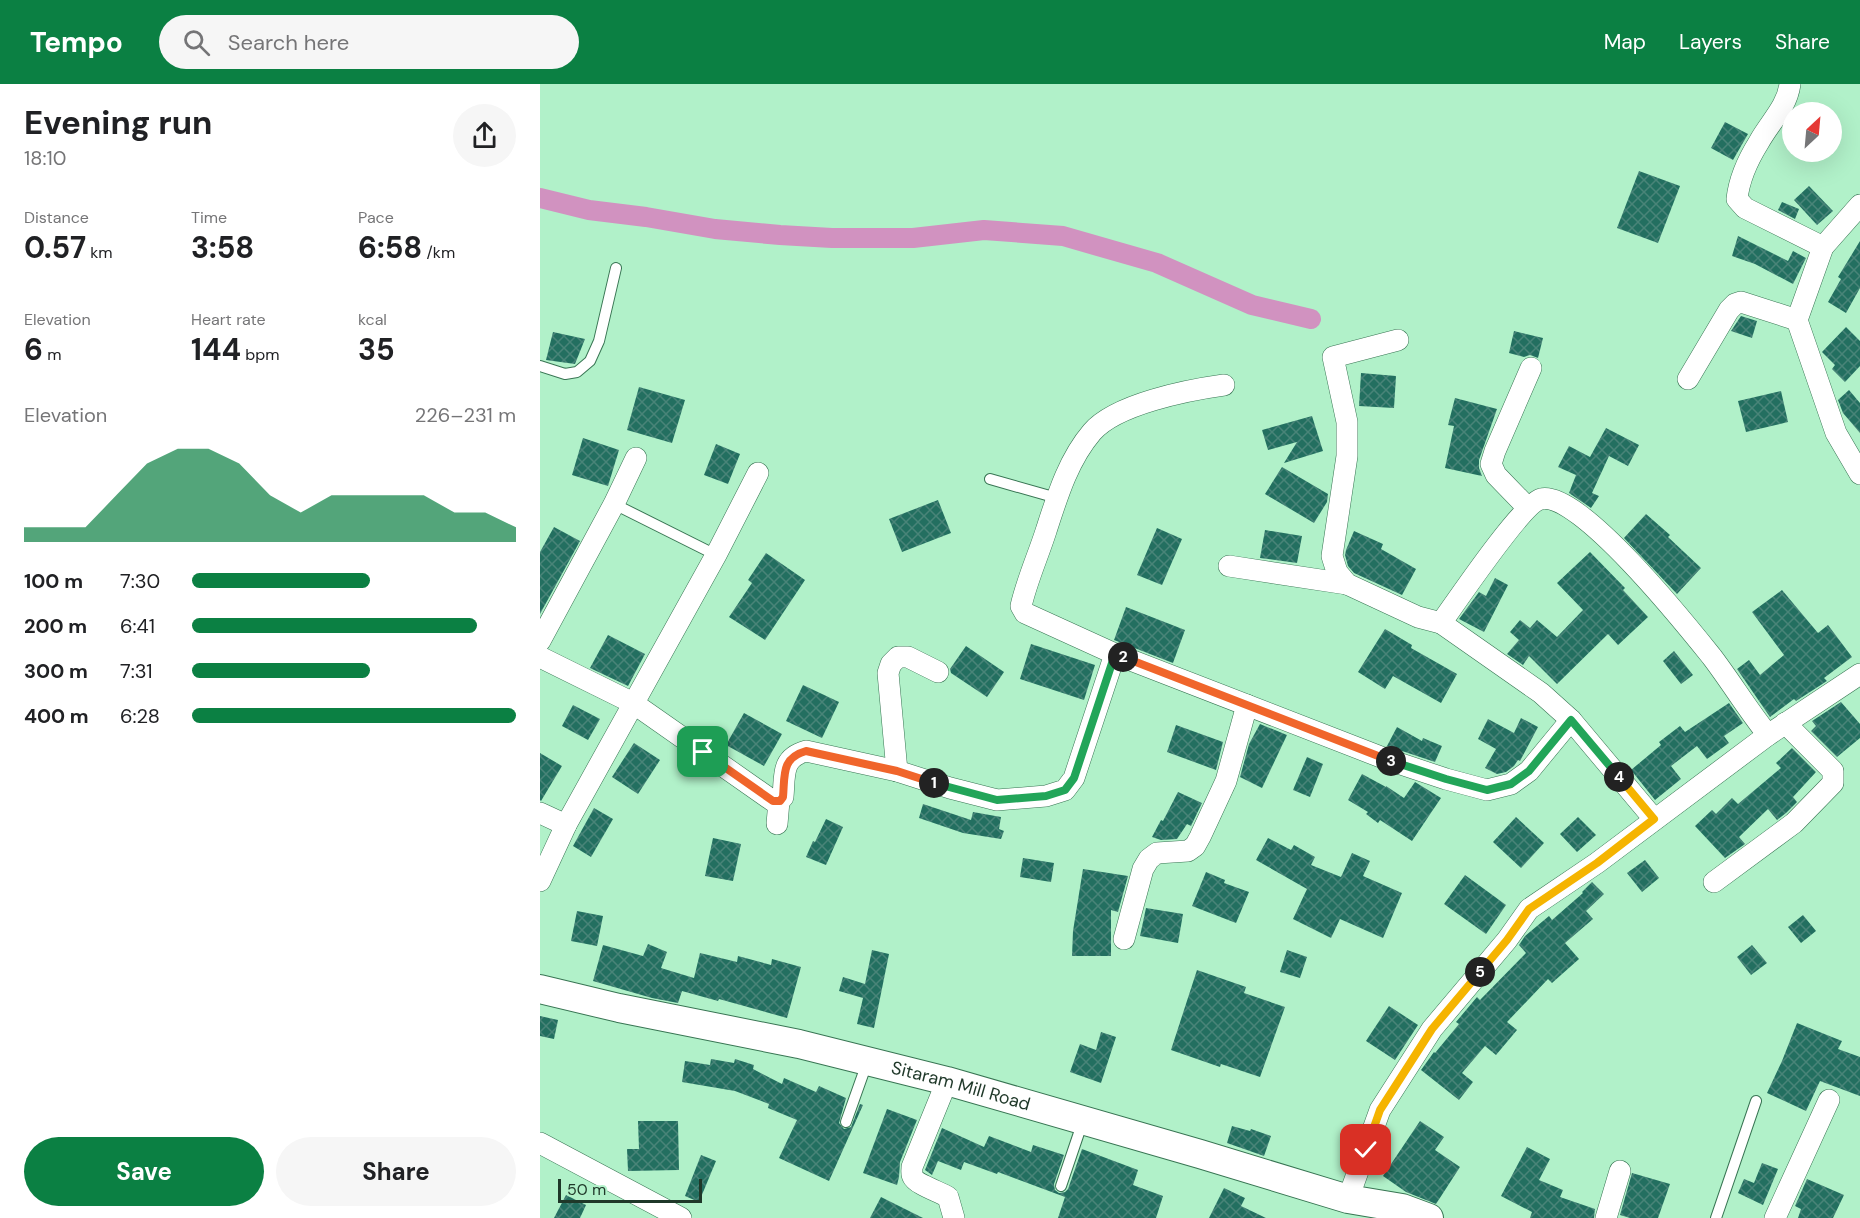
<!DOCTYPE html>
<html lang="en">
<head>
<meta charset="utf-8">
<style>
  body { margin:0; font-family:"DM Sans",sans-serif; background:#f6f6f6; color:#202124; height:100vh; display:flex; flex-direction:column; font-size:22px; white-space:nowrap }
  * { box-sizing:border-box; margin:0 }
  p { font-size:20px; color:#757577 }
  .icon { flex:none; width:33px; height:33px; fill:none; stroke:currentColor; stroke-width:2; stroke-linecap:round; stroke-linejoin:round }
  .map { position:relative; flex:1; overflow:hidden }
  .panel { display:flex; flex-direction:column; background:#fff; width:540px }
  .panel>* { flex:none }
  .needle { width:39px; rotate:26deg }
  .tools { position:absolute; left:1242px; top:18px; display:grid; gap:12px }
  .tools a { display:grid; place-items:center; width:60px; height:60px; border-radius:50%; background:#fff; box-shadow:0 6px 24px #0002; font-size:30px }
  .scale { position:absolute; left:18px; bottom:15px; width:144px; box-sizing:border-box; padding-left:6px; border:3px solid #1f3829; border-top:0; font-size:16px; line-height:21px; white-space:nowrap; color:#1f3829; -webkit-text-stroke:4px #b1f1c9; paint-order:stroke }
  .pin { position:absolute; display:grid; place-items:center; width:51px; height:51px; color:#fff; margin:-26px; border-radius:12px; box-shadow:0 3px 9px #0006 }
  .km { position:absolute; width:30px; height:30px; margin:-15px; border-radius:50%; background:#222; color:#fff; font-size:16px; line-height:30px; text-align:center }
  .round { display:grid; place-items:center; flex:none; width:63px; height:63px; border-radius:32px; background:#f6f6f6 }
  .summary { display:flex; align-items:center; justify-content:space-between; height:102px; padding:0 24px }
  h1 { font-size:33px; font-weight:700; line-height:45px }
  .stats { display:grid; grid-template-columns:repeat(3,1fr); gap:9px; height:102px; padding:6px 24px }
  .stats div { display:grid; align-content:center }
  .stats b { font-size:30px; font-weight:700 }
  .stats small { font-size:16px; font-weight:400 }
  .stats p { font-size:16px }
  .chart { height:168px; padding:12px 24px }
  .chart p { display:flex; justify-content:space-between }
  .chart svg { width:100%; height:108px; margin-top:6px; fill:#0b8043; opacity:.7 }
  .action { display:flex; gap:12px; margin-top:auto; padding:12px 24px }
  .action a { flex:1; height:69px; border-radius:36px; background:#0b8043; color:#fff; font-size:24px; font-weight:700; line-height:69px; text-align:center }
  .action a+a { background:#f6f6f6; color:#202124 }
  ul { padding:0 24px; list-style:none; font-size:20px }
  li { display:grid; grid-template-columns:96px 72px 1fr; align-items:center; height:45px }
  li i { height:15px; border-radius:8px; background:#0b8043 }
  header { display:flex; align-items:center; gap:36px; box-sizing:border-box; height:84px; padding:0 30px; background:#0b8043; color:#fff }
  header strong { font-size:28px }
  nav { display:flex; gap:33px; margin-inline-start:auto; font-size:21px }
  .search { width:420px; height:54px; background:#f6f6f6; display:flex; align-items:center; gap:15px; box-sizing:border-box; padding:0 21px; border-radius:33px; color:#757577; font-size:22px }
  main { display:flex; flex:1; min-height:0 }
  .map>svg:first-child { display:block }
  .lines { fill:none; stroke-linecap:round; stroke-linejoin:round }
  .canal { stroke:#d192c0; stroke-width:20 }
  .building { fill:url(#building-cross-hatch) }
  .lane-casing { stroke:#387553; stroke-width:12 }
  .street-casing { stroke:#387553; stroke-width:22 }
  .secondary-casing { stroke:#387553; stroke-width:30 }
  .lane { stroke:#fff; stroke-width:10 }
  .street { stroke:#fff; stroke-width:21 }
  .secondary { stroke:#fff; stroke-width:28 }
  .split-1-casing { stroke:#fff; stroke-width:12 }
  .split-2-casing { stroke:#fff; stroke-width:12 }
  .split-3-casing { stroke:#fff; stroke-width:12 }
  .split-4-casing { stroke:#fff; stroke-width:12 }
  .split-5-casing { stroke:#fff; stroke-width:12 }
  .split-6-casing { stroke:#fff; stroke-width:12 }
  .split-1 { stroke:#f0652b; stroke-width:8 }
  .split-2 { stroke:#22a559; stroke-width:8 }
  .split-3 { stroke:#f0652b; stroke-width:8 }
  .split-4 { stroke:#22a559; stroke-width:8 }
  .split-5 { stroke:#f5b400; stroke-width:8 }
  .split-6 { stroke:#f5b400; stroke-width:8 }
  .labels { text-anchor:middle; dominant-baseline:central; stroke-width:6; stroke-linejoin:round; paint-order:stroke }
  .street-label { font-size:18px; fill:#1f3829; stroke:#b1f1c9 }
</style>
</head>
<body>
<header>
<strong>Tempo</strong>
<div class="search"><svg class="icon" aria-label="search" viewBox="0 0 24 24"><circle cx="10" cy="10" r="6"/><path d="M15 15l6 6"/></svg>Search here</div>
<nav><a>Map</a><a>Layers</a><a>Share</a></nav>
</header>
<main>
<section class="panel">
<div class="summary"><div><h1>Evening run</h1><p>18:10</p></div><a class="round"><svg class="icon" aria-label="share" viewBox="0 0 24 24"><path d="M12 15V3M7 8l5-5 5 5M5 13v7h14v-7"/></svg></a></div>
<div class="stats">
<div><p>Distance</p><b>0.57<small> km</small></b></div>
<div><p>Time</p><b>3:58</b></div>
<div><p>Pace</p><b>6:58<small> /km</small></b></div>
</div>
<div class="stats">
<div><p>Elevation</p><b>6<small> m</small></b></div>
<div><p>Heart rate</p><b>144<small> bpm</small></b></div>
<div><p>kcal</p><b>35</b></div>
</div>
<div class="chart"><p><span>Elevation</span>226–231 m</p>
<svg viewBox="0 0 160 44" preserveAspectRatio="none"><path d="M0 44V38L10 38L20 38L30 25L40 12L50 6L60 6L70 12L80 25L90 32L100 25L110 25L120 25L130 25L140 32L150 32L160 38V44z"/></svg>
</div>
<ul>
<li><b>100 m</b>7:30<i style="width:55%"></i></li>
<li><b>200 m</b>6:41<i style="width:88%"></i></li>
<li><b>300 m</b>7:31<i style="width:55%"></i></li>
<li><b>400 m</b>6:28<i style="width:100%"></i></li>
</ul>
<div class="action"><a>Save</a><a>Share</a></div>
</section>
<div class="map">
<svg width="1320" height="1134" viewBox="0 0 1320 1134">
  <defs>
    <pattern id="building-cross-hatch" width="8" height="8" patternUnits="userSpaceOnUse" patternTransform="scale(1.5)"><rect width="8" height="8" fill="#236f60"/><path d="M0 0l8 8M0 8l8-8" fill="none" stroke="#498478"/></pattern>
  </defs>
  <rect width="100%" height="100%" fill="#b1f1c9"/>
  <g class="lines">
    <polyline class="canal" points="0,114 49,126 106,133 175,145 240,151 292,154 373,154 444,146 523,152 617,179 712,221 771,235"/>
  </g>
  <g class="building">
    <polygon points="1185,38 1208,50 1193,76 1171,64"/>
    <polygon points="1099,87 1140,102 1118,159 1077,144"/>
    <polygon points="1269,102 1293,127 1277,141 1254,116"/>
    <polygon points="1242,118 1259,125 1255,135 1238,126"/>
    <polygon points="1198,152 1248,177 1253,167 1266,174 1253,200 1215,180 1192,172"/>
    <polygon points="1320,157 1320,204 1306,229 1288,218 1301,195 1298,193"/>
    <polygon points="1201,232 1217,237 1212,254 1191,247"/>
    <polygon points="1306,243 1320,257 1320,282 1305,298 1292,285 1295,281 1282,268"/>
    <polygon points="974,247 1003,254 998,274 990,271 984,273 969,269"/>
    <polygon points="13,248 45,255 35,280 6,276"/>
    <polygon points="821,289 856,292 854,324 819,322"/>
    <polygon points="99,303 145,316 132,359 87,346"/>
    <polygon points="1309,306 1320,319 1320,349 1303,329 1298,316"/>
    <polygon points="1241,307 1248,338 1206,348 1198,317"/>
    <polygon points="915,314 957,325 939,376 939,384 942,392 905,384 914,342 908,341"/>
    <polygon points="772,332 783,367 744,379 757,358 728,366 722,346"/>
    <polygon points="1066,344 1099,361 1088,382 1069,372 1052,409 1059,412 1051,424 1029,409 1036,391 1018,383 1029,362 1050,373"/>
    <polygon points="43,354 79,366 68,402 32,391"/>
    <polygon points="176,360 200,370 188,400 164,391"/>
    <polygon points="742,383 788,410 787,418 774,439 725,410"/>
    <polygon points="398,416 411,449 362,468 349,435"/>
    <polygon points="1106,430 1130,451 1128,453 1161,484 1137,510 1084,454"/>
    <polygon points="14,443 40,457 0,530 0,468"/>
    <polygon points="617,444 642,455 622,501 597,491"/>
    <polygon points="725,446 762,452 757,479 720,474"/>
    <polygon points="814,447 843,460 841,465 876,485 862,511 814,489 808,482 805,471 806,466"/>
    <polygon points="1050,468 1085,504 1083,506 1108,533 1078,561 1068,550 1017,600 989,572 983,581 967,570 979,556 970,548 980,536 990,544 997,536 1017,553 1043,526 1017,499"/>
    <polygon points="226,469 265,496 225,556 189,533 212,499 208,496"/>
    <polygon points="955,494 968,501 944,548 919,535 939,508 946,512"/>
    <polygon points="1242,506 1278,549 1288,541 1312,573 1284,594 1287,597 1256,617 1254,615 1230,633 1197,585 1209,576 1220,591 1244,571 1212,528"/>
    <polygon points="586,523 645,546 633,579 574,556"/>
    <polygon points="845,545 872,561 871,564 917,590 901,619 853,592 845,605 818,588"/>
    <polygon points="68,551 105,570 88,602 50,584"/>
    <polygon points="491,560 555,581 544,616 480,595"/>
    <polygon points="426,562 464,588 447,613 411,589 410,585"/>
    <polygon points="1134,567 1153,591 1141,600 1123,577"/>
    <polygon points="263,601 299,618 282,654 246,637"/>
    <polygon points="1301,618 1320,640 1320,654 1297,673 1271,647 1276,642 1272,637"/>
    <polygon points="1189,619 1203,639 1184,652 1189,659 1167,675 1157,662 1131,682 1141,695 1115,716 1091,686 1121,661 1119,658 1140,642 1145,648"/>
    <polygon points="33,621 60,635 48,656 22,642"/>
    <polygon points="204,629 242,650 224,682 186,661"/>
    <polygon points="981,634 998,643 980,677 978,676 974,682 966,688 957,690 945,684 956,665 938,655 948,635 974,649"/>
    <polygon points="720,640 747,651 722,704 700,693 709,660"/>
    <polygon points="636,641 683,658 676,686 627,668"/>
    <polygon points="857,643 882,657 883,654 902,662 895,678 847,662"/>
    <polygon points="94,659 120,676 98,710 72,693"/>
    <polygon points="1252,664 1276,688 1253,713 1257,718 1246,729 1237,736 1228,725 1199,753 1205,760 1185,774 1155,742 1172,726 1176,730 1192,714 1198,720 1241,684 1236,679"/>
    <polygon points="0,669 22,682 1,717 0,716"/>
    <polygon points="767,673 783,680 770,713 753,706"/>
    <polygon points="822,690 846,703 846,702 864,714 875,698 901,714 872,757 840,736 838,739 826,730 828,728 808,716"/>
    <polygon points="638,708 662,719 651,742 647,740 637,755 621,756 612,753 621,736 623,737"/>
    <polygon points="383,720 431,736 433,728 461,733 459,745 464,747 461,755 423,749 379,734"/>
    <polygon points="54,724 73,735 51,773 33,762"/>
    <polygon points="976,733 1004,759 981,784 953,758"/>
    <polygon points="1038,733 1056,751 1037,768 1020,750"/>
    <polygon points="286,735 303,743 286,781 266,773 273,757 275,758"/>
    <polygon points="173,754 201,760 193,797 165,792"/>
    <polygon points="728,754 751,766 754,761 775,773 771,781 801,793 812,769 830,777 823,792 862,809 843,854 800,835 791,854 753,835 767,805 716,776"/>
    <polygon points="483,774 514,779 511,798 480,793"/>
    <polygon points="1105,776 1119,794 1102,808 1087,789"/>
    <polygon points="543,785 588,792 578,828 571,826 571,872 532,872 533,847"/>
    <polygon points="666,788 685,796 684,799 709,808 696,839 652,822"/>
    <polygon points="925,791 966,821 946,850 904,820"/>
    <polygon points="1052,798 1064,810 1046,827 1053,835 1025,859 1039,875 1012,899 1008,895 967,938 977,946 956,971 945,962 922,989 933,998 919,1016 881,986 894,968 895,969 919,940 916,938 937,913 940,916 986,869 979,861 985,852 1009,832 1012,836 1043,809 1042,808"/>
    <polygon points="606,824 643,830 638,859 600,852"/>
    <polygon points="37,827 63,832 57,862 31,857"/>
    <polygon points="1263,831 1276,847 1261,859 1248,843"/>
    <polygon points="108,860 127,868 121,884 154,894 160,869 197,878 198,872 231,881 232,875 261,883 247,934 179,915 178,917 142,907 138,919 112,914 53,897 63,861 103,872"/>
    <polygon points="1212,861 1227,879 1211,891 1197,873"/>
    <polygon points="332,866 349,870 334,944 317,940 323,914 299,907 303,893 325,900"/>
    <polygon points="747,866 767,873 760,894 740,888"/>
    <polygon points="657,886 706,903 704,909 745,923 720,993 681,980 680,983 631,966"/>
    <polygon points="849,922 878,941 855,976 826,957"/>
    <polygon points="0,932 18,936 14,955 0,952"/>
    <polygon points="1257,939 1302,957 1298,965 1320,973 1320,1012 1280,997 1266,1027 1227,1009 1242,977"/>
    <polygon points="561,948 576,953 561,999 530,988 540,960 556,966"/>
    <polygon points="171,975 194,979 195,975 214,981 213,985 242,1000 244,994 276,1008 279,1002 306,1014 299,1039 304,1045 311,1043 320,1020 323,1021 289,1097 239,1074 257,1036 228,1024 229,1020 195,1007 142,998 145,977 170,981"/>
    <polygon points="347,1025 377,1036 360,1078 359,1093 357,1101 323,1089"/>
    <polygon points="98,1037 138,1037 139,1086 88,1087 87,1065 99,1065"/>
    <polygon points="880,1037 904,1053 895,1066 920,1083 896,1120 866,1108 843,1092"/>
    <polygon points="692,1042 710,1047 711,1045 731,1052 724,1072 687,1059"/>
    <polygon points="402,1044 444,1063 449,1052 491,1068 493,1061 524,1071 514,1100 515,1106 519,1109 525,1108 528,1105 542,1065 598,1086 593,1101 623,1112 616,1134 518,1134 525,1113 458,1088 457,1090 424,1078 421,1086 398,1077 392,1091 385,1086"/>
    <polygon points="987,1063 1010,1075 999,1096 1023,1106 1020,1113 1055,1125 1054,1134 990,1134 992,1128 961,1112"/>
    <polygon points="161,1071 176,1077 159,1118 145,1112"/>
    <polygon points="1222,1079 1238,1085 1223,1121 1198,1109 1204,1095 1214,1099"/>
    <polygon points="1092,1089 1130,1100 1118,1134 1090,1134 1080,1131"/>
    <polygon points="1267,1095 1304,1111 1293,1134 1258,1134 1261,1125 1255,1122"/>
    <polygon points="684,1104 705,1114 701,1122 726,1134 669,1134"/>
    <polygon points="26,1111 46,1121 40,1134 14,1134"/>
    <polygon points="341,1113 383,1134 330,1134"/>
  </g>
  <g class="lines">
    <g class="lane-casing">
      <g id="lane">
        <polyline points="0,282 25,290 37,288 50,277 59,257 76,184"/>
        <polyline points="450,395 517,414"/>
        <polyline points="74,420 176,471"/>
        <polyline points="306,1038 327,979"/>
        <polyline points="521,1102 543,1037"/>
        <polyline points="1176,1134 1216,1017"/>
      </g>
    </g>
    <g class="street-casing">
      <g id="street">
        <path d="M1250,0C1247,23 1230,38 1219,58C1209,74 1199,96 1197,115L1205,124L1283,163"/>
        <polyline points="1320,121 1283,163 1257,236 1296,349 1320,390"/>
        <path d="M858,256L793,273L807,338V372L792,472L797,488L807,500L878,533L901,539C916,518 983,419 1001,415C1038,405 1148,543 1172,573C1191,598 1208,626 1228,651"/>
        <polyline points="1148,295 1189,226 1195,220 1201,218 1257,236"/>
        <polyline points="987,423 956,391 951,380 955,367 991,284"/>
        <polyline points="689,482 807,500"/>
        <polyline points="901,539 1001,609 1031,636 1114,735"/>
        <polyline points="0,557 74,420 96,374"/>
        <polyline points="575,570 846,675 906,695 947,706 971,700 989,687 1031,636"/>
        <path d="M0,573L93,619L233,717H239L243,713C245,691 241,674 266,667L357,687L410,704L457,716L506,712L525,706L534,694L575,570L485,529L481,522C487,496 498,472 506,447C517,413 528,376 552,348C576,320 648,306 684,301"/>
        <polyline points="357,687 348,589 351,580 358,573 368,573 398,588"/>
        <polyline points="0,729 26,741"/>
        <polyline points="237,740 239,717"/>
        <polyline points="0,797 26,741 176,471 218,389"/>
        <polyline points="1174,798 1254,739 1293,699 1293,687 1245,639"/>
        <polyline points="584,855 603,785 609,775 617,769 648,767 655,762 660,753 686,697 707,621"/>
        <path d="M407,997L372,1083C372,1087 371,1090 373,1093C376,1100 400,1108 408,1113L414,1134"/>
        <polyline points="0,1059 141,1134"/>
        <polyline points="808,1115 840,1026 892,945 967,856 989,825 1057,779 1228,651 1320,590"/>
        <polyline points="1066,1134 1080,1087"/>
        <polyline points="1235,1134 1289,1016"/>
      </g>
    </g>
    <g class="secondary-casing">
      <g id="secondary">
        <path id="s1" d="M0,905L79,924L259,960L407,997L660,1070L808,1115L862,1124L889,1134"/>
      </g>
    </g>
    <use href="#lane" class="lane"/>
    <use href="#street" class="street"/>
    <use href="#secondary" class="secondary"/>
  </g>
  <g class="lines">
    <g class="split-1-casing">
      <path id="split-1" d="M163,668L233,717H240L243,713C245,691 241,674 266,667L357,687L394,699"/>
    </g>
    <g class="split-2-casing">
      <polyline id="split-2" points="394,699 457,716 506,712 525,706 534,694 575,570 583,573"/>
    </g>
    <g class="split-3-casing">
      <polyline id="split-3" points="583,573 851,677"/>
    </g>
    <g class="split-4-casing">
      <polyline id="split-4" points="851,677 906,695 947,706 971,700 989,687 1031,636 1079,693"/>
    </g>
    <g class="split-5-casing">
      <polyline id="split-5" points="940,888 967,856 989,825 1057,779 1114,735 1079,693"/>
    </g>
    <g class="split-6-casing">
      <polyline id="split-6" points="826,1066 840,1026 892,945 940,888"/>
    </g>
    <use href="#split-1" class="split-1"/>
    <use href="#split-2" class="split-2"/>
    <use href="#split-3" class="split-3"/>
    <use href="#split-4" class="split-4"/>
    <use href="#split-5" class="split-5"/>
    <use href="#split-6" class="split-6"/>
  </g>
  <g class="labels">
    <g class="street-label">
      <text stroke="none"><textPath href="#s1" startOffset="432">Sitaram Mill Road</textPath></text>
    </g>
  </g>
</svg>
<div class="tools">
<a><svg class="needle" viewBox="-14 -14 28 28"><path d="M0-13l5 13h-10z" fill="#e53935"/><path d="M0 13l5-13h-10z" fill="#757577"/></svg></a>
</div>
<div class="scale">50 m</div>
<div class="pin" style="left:163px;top:668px;background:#1e9e55"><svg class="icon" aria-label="arrive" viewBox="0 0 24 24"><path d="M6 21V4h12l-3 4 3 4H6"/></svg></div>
<div class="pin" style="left:826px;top:1066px;background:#d93025"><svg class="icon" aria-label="check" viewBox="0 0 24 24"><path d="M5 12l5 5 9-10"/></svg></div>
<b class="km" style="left:394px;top:699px">1</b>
<b class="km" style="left:583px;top:573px">2</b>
<b class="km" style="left:851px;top:677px">3</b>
<b class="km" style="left:1079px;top:693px">4</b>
<b class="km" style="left:940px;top:888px">5</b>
</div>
</main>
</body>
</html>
